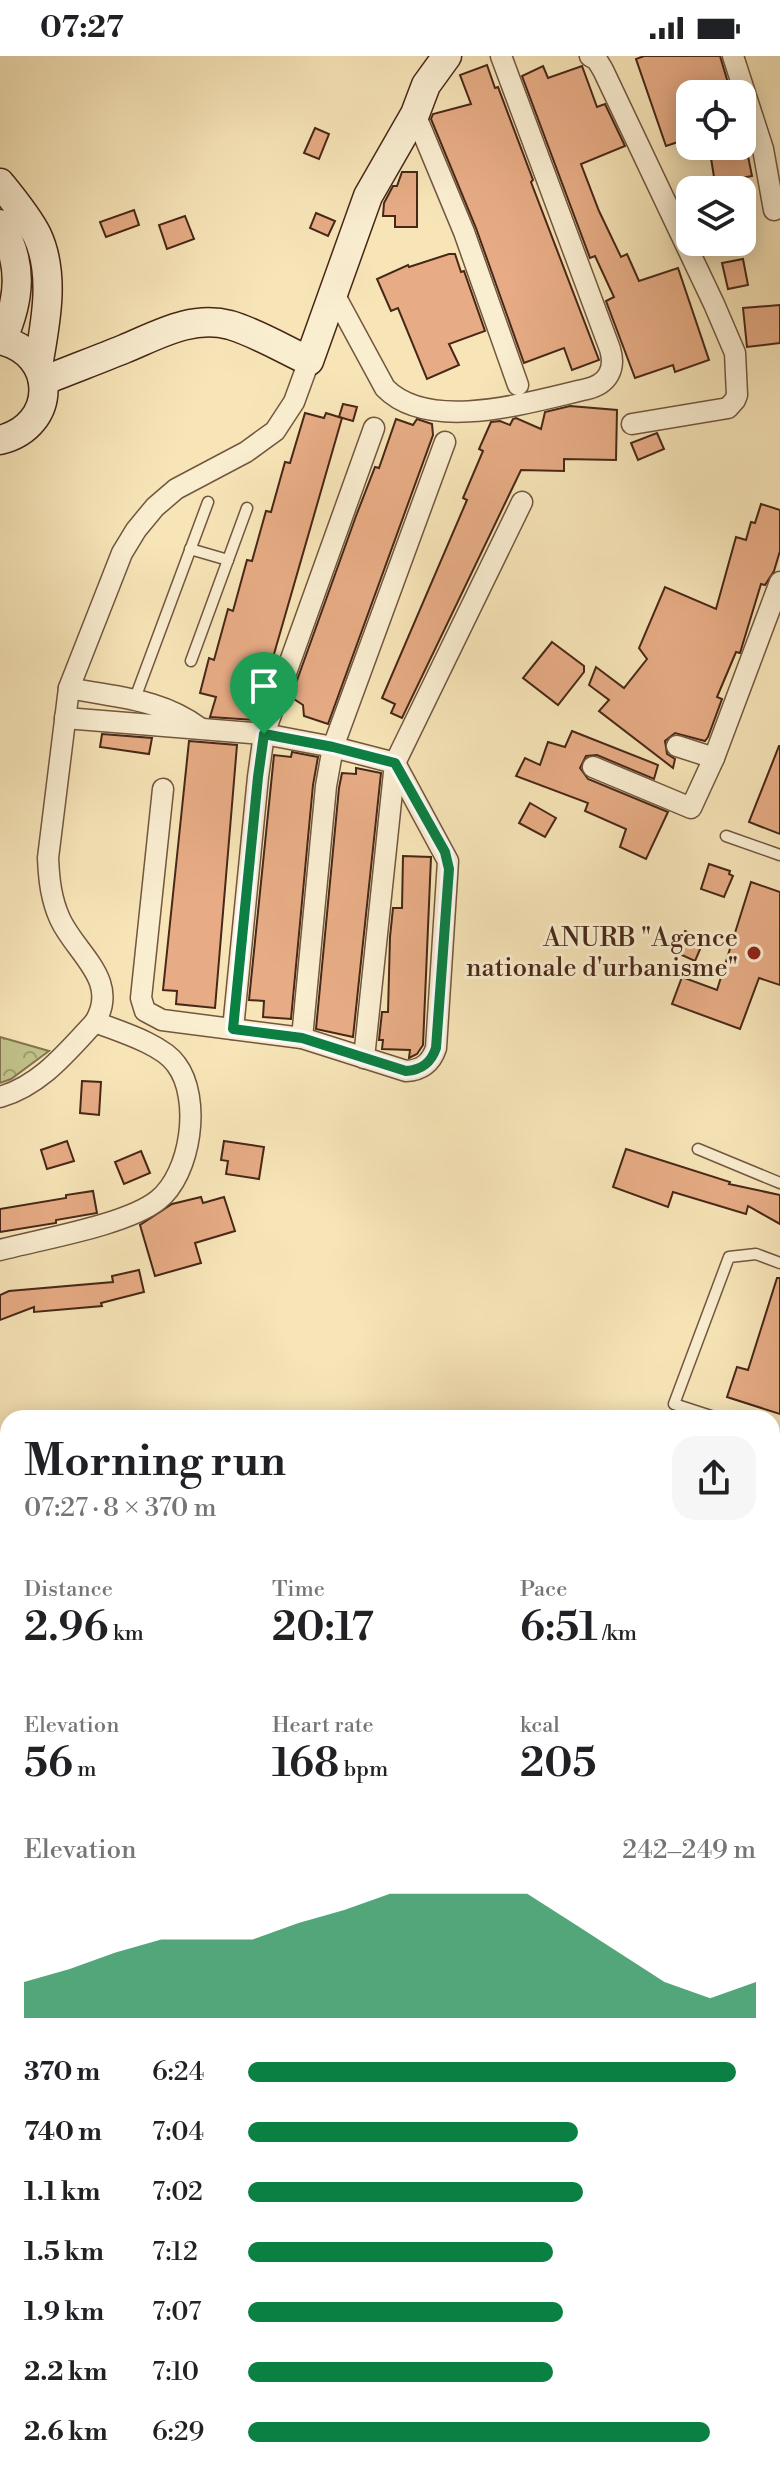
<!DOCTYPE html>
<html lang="en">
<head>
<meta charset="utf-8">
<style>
  body { margin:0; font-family:"Libre Bodoni",serif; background:#f6f6f6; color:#202124; height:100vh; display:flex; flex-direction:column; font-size:30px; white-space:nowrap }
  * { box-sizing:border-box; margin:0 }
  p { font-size:26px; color:#757577 }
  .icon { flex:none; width:44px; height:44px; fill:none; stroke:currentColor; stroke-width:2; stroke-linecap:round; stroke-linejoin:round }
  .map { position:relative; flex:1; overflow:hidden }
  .panel { position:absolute; left:0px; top:1354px; width:780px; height:1068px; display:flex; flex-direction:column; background:#fff; border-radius:24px 24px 0 0; box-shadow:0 4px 20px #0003 }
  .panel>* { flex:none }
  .buttons { position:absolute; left:676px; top:24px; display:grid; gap:16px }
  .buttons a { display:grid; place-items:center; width:80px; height:80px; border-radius:16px; background:#fff; box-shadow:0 4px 20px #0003; font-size:40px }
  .pin { position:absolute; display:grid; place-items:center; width:68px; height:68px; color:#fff; margin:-82px -34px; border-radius:50% 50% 50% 0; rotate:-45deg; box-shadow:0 0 8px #0007 }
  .pin .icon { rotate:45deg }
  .round { display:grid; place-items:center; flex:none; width:84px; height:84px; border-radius:24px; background:#f6f6f6 }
  .summary { display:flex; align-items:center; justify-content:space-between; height:136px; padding:0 24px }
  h1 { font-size:44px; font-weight:600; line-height:60px }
  .stats { display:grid; grid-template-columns:repeat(3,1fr); gap:12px; height:136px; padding:8px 24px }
  .stats div { display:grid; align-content:center }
  .stats b { font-size:40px; font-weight:600 }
  .stats small { font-size:22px; font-weight:400 }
  .stats p { font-size:22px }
  .chart { height:224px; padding:16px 24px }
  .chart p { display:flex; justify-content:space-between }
  .chart svg { width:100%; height:144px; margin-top:8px; fill:#0b8043; opacity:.7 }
  ul { padding:0 24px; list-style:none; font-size:26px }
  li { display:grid; grid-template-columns:128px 96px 1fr; align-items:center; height:60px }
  li i { height:20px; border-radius:10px; background:#0b8043 }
  .status { display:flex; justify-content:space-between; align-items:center; height:56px; padding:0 40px; background:#fff; direction:ltr }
  .status svg { height:22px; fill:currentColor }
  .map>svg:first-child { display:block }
  .cemetery { fill:url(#cemetery-stones); stroke:#847551; stroke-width:2 }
  .park { fill:url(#park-crowns); stroke:#847551; stroke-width:2 }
  .building { fill:#e7ac85; stroke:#472717; stroke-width:2 }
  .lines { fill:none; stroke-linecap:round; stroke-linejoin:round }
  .lane-casing { stroke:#73563f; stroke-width:13 }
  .street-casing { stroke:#73563f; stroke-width:23 }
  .secondary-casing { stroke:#472717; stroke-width:31 }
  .lane { stroke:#faeed1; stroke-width:10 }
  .street { stroke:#faeed1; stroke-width:20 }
  .secondary { stroke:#faeed1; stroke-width:28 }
  .route-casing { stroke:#fff; stroke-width:16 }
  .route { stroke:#0b8043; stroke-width:10 }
  .poi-dot { fill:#8f2418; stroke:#faeed1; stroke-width:3 }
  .labels { text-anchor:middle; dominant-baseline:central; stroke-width:6; stroke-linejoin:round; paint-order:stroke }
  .poi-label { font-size:26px; fill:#472717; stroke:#faeed1; text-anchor:end }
</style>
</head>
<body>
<div class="status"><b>07:27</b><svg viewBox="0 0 49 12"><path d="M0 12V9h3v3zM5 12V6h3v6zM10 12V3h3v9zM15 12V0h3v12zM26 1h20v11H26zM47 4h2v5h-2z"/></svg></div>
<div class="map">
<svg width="780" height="2422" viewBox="0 0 780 2422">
  <defs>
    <pattern id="cemetery-stones" width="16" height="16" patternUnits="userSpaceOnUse" patternTransform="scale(2)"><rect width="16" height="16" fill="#c2c38b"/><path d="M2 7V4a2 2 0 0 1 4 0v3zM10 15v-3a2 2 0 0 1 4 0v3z" fill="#9f9e71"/></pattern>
    <pattern id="park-crowns" width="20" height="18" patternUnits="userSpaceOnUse" patternTransform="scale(2)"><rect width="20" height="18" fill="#c2c38b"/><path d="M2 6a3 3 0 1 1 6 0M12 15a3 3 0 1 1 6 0" fill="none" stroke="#9f9e71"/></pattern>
  </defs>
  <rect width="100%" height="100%" fill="#f7e5b8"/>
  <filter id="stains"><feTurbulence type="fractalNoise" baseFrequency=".0025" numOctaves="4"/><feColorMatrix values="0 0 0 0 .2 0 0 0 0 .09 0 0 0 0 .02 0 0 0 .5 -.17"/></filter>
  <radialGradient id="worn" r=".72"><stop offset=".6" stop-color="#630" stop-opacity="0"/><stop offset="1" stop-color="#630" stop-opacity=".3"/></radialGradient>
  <polygon class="cemetery" points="772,2287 780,2291 780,2338 772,2352"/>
  <polygon class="park" points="0,981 49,995 11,1023 0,1027"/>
  <g class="building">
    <polygon points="644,0 720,0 731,37 690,38 690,82 666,90 636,3"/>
    <polygon points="487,9 495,32 498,31 533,124 531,126 599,304 572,314 564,292 524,307 476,172 431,63 433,58 471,48 460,19"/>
    <polygon points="543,10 548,22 582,10 597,51 605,48 625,90 581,108 599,155 621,201 627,198 639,225 678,212 709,304 675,316 673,309 635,322 606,245 614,241 595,200 590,202 522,20"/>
    <polygon points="315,72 329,78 319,103 304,97"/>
    <polygon points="709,90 746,90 752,120 715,127"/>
    <polygon points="402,116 417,116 417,171 395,171 395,160 383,160 384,147 393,130 397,130"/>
    <polygon points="134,154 139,169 106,181 100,166"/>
    <polygon points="316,157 335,165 328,180 310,172"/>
    <polygon points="185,160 194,183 167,193 159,169"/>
    <polygon points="449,198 455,198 461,216 464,215 485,275 449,288 459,309 427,323 398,252 391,255 377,223 408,209 409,211"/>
    <polygon points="743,203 748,229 728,233 722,207"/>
    <polygon points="780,249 780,287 747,291 743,252"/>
    <polygon points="343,348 357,351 353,365 339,361"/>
    <polygon points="570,350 617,354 616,404 564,403 564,415 521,414 402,662 391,657 395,648 382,642 467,444 463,442 483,395 479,393 491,366 500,365 510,369 513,363 516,362 541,373 545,356"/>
    <polygon points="305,357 324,362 326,357 342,362 255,664 210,661 216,641 200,637 209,602 214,604 228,553 233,555 247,504 252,505 266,455 271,456 285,406 290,407"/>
    <polygon points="396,363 413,369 417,363 432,368 433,379 328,668 304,660 303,649 291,641 356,460 375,411 379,412"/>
    <polygon points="657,377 664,393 638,404 631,387"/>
    <polygon points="761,448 780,454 780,495 774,515 765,529 761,528 740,597 736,596 717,641 722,643 708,681 705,685 675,677 665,685 667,698 675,703 673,712 599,655 609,644 589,629 596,611 624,632 647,603 639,592 665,531 716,553 736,481 746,484 751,466 755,467"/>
    <polygon points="552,586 584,610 584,616 558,649 523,622"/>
    <polygon points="572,675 658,709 654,723 597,699 586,700 580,712 588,723 668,756 646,803 620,791 626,773 585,755 588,747 516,720 525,702 540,709 548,686 565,691"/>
    <polygon points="102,678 152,682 149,698 100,691"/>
    <polygon points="189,685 237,689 215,952 176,948 177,935 163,934"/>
    <polygon points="779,690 780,690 780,778 749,766"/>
    <polygon points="292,696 318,701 313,729 291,963 263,961 264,945 249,944 274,699 291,701"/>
    <polygon points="356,712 381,717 353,981 316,973 339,732 342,717 356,718"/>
    <polygon points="530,747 556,762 545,781 519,767"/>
    <polygon points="403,800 431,801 423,989 417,998 409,1002 410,994 382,993 383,984 379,984 382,956 388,956 390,881 393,852 402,852"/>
    <polygon points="709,808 730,815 729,818 733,820 724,841 701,833"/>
    <polygon points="751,826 780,836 780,929 759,922 740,973 672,948 682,921 717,934"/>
    <polygon points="685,875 704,884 695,905 675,896"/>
    <polygon points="82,1025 101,1026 99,1059 80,1057"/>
    <polygon points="67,1085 74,1105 47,1113 41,1094"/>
    <polygon points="224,1085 264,1091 259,1123 226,1118 228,1105 221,1104"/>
    <polygon points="626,1093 730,1126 729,1128 780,1139 780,1168 748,1150 746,1158 673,1136 668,1151 613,1131"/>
    <polygon points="141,1095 150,1117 124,1128 115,1106"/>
    <polygon points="93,1135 97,1157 56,1164 56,1167 0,1176 0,1153 66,1142 66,1139"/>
    <polygon points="201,1141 203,1147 224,1141 235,1175 195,1187 201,1207 155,1220 140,1169 172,1148"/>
    <polygon points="139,1214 144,1236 101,1247 102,1250 34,1256 34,1251 0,1264 0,1239 9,1235 113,1226 112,1220"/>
    <polygon points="777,1222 780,1222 780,1358 727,1341 737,1311 748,1314"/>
  </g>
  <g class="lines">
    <g class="lane-casing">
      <g id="lane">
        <polyline points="190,493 228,504"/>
        <polyline points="191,605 247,452"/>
        <polyline points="134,645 208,446"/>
        <polyline points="726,780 780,799"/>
        <polyline points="698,1093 780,1127"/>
        <polyline points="717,1362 674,1348 729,1201 756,1198 780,1207"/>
        <polyline points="772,1380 780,1382"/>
        <polyline points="772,2044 780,2053"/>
      </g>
    </g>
    <g class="street-casing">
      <g id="street">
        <polyline points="590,0 597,4 603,14 714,248 735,297 737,339 735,344 728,352 632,368"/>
        <polyline points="733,0 763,93 774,154"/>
        <polyline points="415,58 464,176 518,329"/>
        <path d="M333,236L385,332C430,378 533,345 587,333C608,328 616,313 610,293L501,0"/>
        <path d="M69,632C118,642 159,642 200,672"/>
        <path d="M65,662L264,678L333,691L395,707L448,805L436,992C431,1007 422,1014 406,1015L302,982L162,964L145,955L141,942L163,733"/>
        <polyline points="677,690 714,702"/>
        <polyline points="593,711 691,752 714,702 780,526"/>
        <path d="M95,966C120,924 76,898 60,863C51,843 49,824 48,802L69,632L122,497L136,474L155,451L176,433L246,396L275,375L294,346L309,305"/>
        <polyline points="233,973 258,721 264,678 374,372"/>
        <polyline points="302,982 326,730 333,691 445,386"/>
        <polyline points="364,1002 395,707 522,446"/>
        <path d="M0,1041C41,1029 67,996 95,966C118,975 162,988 176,1008C202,1042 191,1118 158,1144C127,1169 41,1183 0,1194"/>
        <polyline points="0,1720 8,1722"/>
        <polyline points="0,1823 8,1825"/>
        <polyline points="0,1916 8,1918"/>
        <polyline points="0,2016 8,2019"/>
        <polyline points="0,2121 8,2124"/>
        <polyline points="774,2200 780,2195"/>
        <polyline points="0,2250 8,2245"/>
        <polyline points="772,2254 780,2258"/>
        <polyline points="0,2351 8,2353"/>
        <polyline points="191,2414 215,2422"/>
        <polyline points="628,2414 643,2422"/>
        <polyline points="350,2422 354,2414"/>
      </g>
    </g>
    <g class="secondary-casing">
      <g id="secondary">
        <path d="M0,127C13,143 28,161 37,179C56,219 45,269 38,310"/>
        <path d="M0,168C24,207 20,244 2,284"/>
        <path d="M0,284C58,297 58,370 0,384"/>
        <path d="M43,325C70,314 97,304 124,293C158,279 191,259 230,269C257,277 283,293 309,305L368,140L415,58L426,29L447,0"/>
        <polyline points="772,1903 780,1888"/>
        <polyline points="476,2422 480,2414"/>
      </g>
    </g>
    <use href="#lane" class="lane"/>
    <use href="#street" class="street"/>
    <use href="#secondary" class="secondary"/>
  </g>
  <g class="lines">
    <g class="route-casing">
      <path id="route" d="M264,678L333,691L395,707L445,796L449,813L436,992C431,1007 422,1014 406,1015L302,982L233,973L258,721Z"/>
    </g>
    <use href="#route" class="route"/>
  </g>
  <circle class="poi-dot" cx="754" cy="897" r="8"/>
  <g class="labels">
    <g class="poi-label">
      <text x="738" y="882">ANURB "Agence<tspan x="738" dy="30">nationale d'urbanisme"</tspan></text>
    </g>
  </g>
  <rect width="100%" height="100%" filter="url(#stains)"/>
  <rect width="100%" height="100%" fill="url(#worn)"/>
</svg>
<div class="buttons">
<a><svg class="icon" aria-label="locate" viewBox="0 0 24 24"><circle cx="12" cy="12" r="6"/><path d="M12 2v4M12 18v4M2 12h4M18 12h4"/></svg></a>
<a><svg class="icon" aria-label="layers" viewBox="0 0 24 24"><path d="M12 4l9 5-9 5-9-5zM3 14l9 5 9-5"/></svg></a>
</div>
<div class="pin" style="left:264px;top:678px;background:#1e9e55"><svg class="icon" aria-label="arrive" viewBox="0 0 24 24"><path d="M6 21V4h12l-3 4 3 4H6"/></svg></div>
<section class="panel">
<div class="summary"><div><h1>Morning run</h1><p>07:27 · 8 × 370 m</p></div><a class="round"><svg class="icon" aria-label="share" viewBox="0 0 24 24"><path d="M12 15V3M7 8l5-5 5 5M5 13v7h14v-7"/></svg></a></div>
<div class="stats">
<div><p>Distance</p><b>2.96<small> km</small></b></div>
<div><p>Time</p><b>20:17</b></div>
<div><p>Pace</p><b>6:51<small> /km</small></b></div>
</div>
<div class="stats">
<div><p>Elevation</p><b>56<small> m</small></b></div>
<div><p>Heart rate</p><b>168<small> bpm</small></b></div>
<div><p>kcal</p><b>205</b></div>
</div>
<div class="chart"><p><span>Elevation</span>242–249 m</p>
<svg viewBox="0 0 160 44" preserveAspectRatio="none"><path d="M0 44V33L10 29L20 24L30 20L40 20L50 20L60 15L70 11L80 6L90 6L100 6L110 6L120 15L130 24L140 33L150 38L160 33V44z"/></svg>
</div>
<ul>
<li><b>370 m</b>6:24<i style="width:96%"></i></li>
<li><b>740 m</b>7:04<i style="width:65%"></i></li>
<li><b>1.1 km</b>7:02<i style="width:66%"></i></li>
<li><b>1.5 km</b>7:12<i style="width:60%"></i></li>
<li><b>1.9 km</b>7:07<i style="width:62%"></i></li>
<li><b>2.2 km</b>7:10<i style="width:60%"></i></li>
<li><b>2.6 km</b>6:29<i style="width:91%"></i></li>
</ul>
</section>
</div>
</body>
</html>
